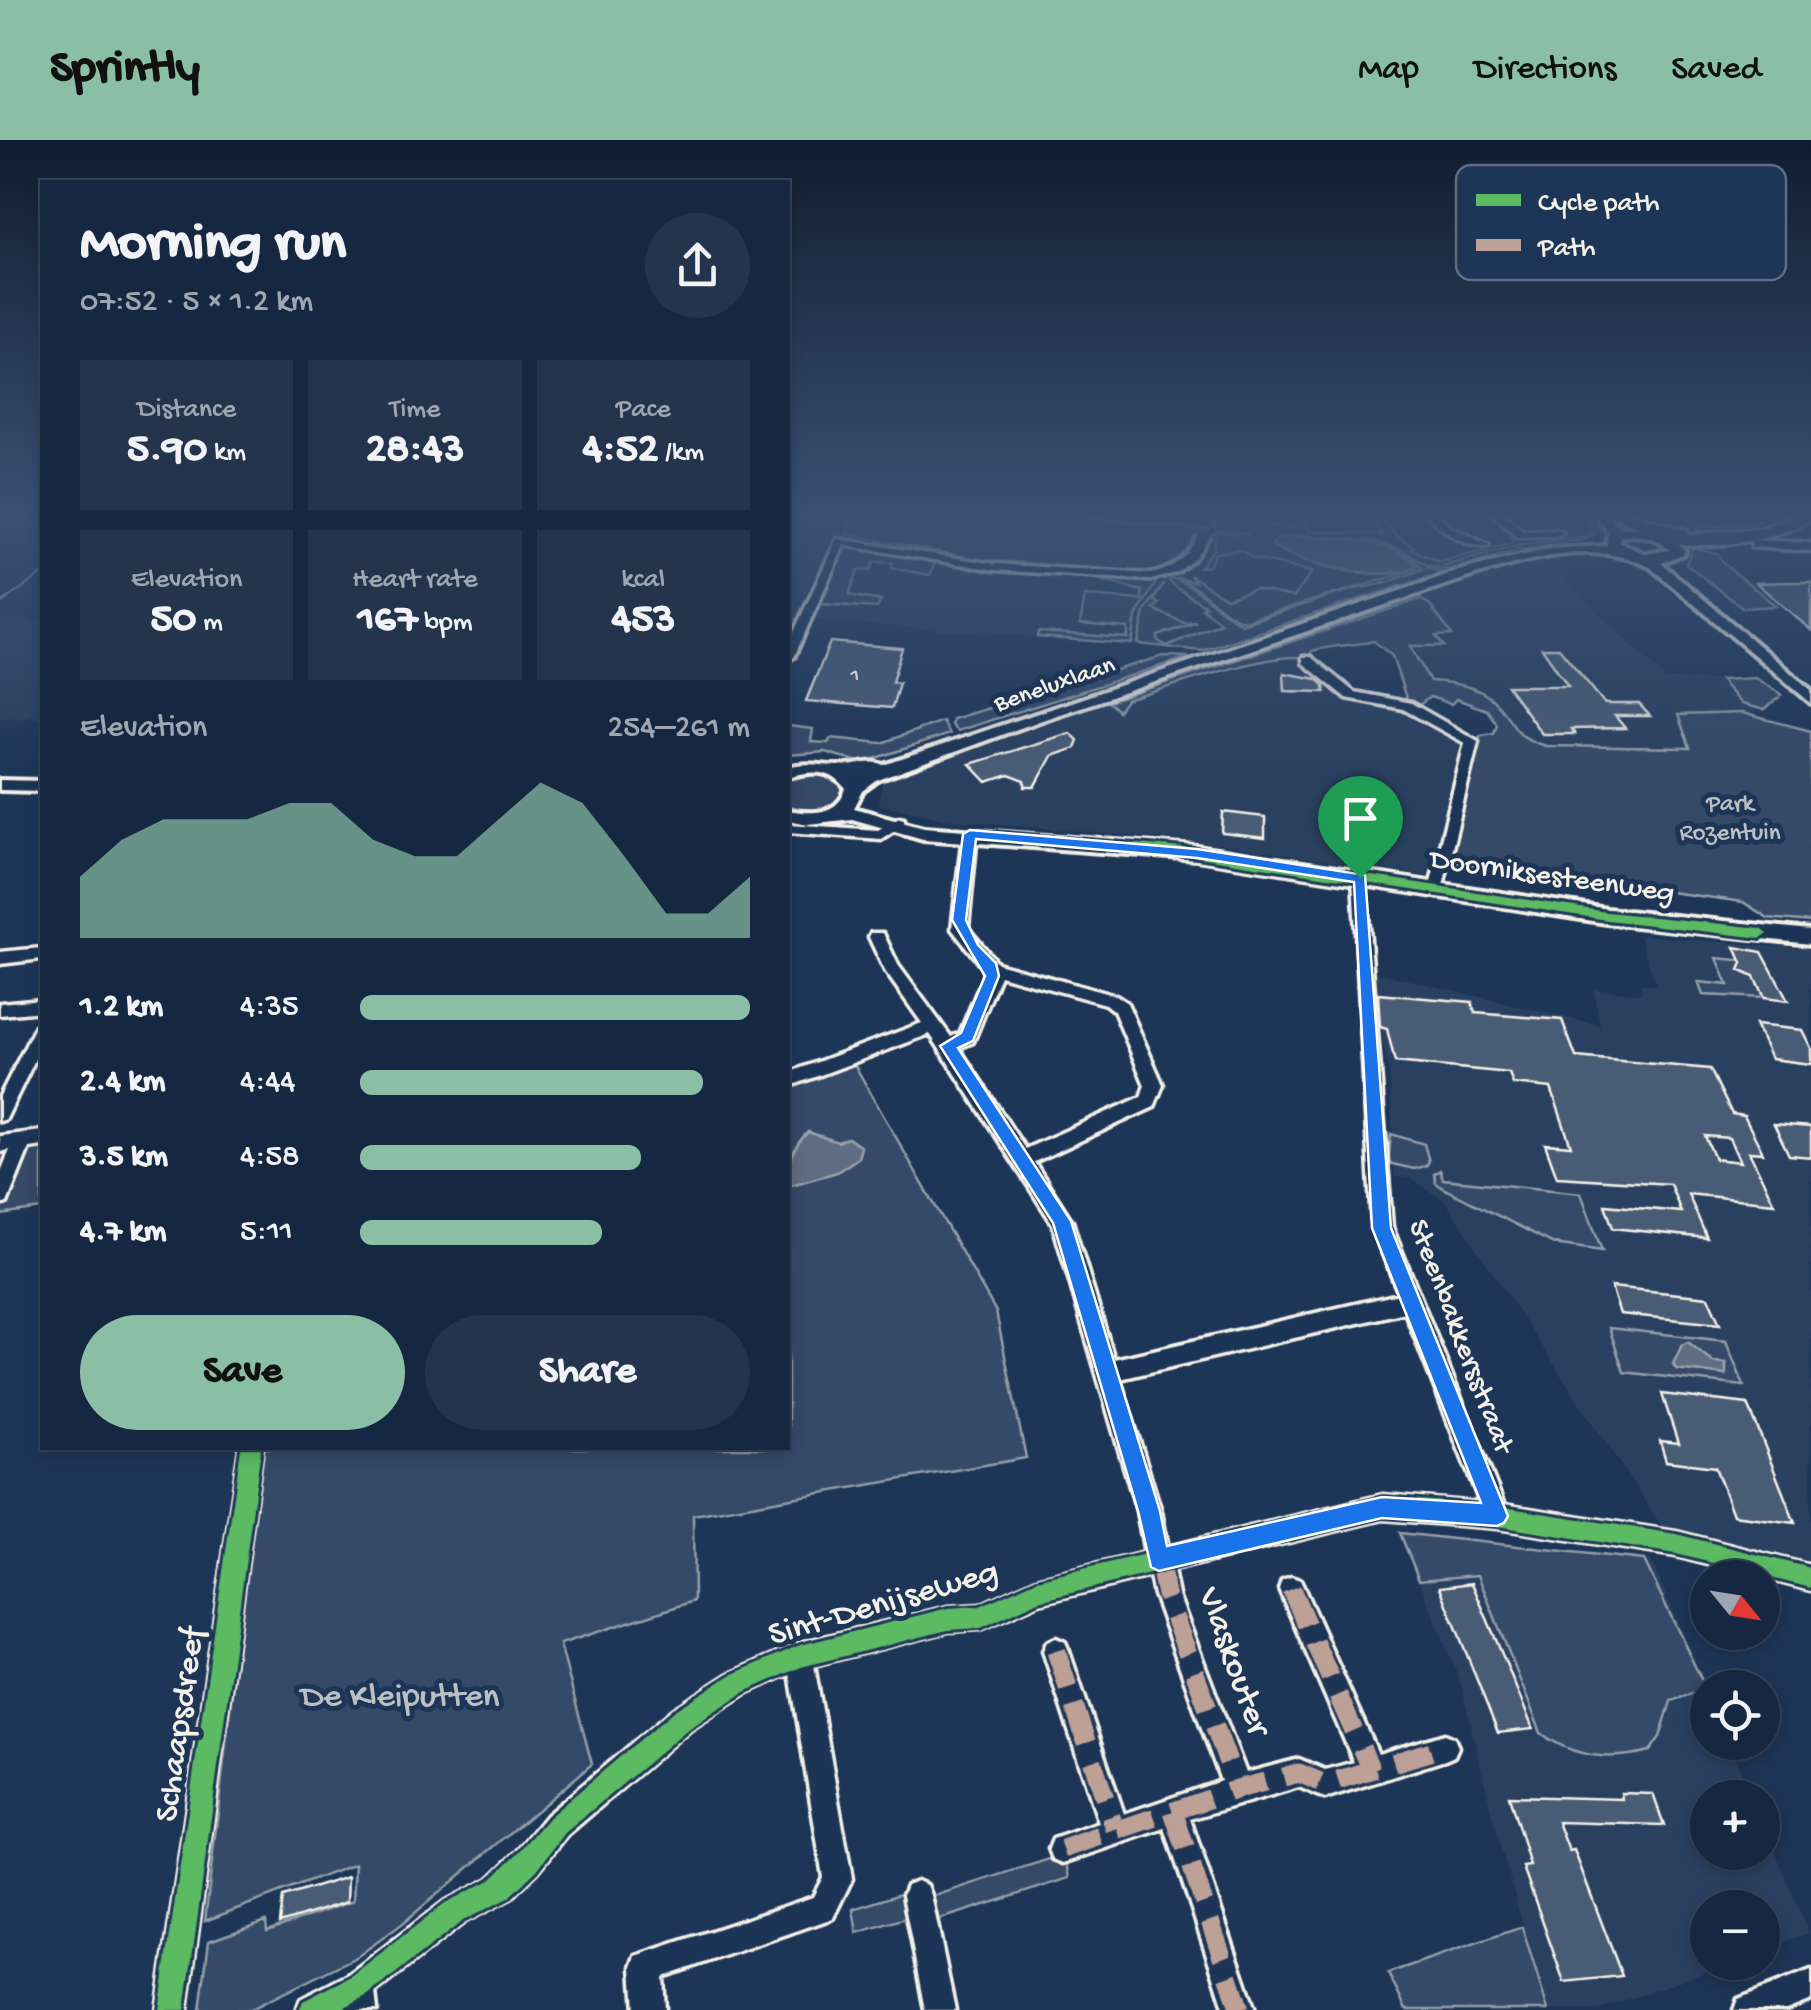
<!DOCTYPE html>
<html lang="en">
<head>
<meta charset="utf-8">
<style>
  body { margin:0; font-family:"Gochi Hand",sans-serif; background:#23344c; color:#f1f3f6; height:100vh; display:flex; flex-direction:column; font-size:38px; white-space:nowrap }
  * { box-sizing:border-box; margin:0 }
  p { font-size:32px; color:#9ea6b1 }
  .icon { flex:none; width:55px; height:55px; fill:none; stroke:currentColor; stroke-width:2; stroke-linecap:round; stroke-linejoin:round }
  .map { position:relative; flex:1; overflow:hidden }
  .panel { position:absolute; left:40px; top:40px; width:750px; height:1270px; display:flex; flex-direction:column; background:#162841; border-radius:0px; box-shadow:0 5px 15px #0003,0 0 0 2px #35445a }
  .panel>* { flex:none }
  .needle { width:65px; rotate:120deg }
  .controls { position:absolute; left:1690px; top:1420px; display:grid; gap:20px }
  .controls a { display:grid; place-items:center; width:90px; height:90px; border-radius:50%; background:#162841; box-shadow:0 5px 15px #0003,0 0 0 2px #35445a; font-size:50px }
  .pin { position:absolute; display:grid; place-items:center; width:85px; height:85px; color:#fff; margin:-102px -42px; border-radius:50% 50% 50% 0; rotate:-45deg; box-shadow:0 0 10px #0007 }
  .pin .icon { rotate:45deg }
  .round { display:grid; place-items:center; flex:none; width:105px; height:105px; border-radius:52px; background:#23344c }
  .headline { display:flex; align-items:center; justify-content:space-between; height:170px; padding:0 40px }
  h1 { font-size:55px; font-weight:800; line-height:75px }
  .stats { display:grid; grid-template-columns:repeat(3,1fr); gap:15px; height:170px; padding:10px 40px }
  .stats div { display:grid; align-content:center; border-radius:0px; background:#23344c; text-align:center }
  .stats b { font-size:42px; font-weight:800 }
  .stats small { font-size:28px; font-weight:400 }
  .stats p { font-size:28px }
  .chart { height:280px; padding:20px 40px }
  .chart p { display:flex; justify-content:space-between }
  .chart svg { width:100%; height:180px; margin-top:10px; fill:#8abfa5; opacity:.7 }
  .cta { display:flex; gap:20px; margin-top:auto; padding:20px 40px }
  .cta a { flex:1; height:115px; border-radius:60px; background:#8abfa5; color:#111; font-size:40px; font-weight:800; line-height:115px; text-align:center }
  .cta a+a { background:#23344c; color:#f1f3f6 }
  ul { padding:0 40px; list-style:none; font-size:32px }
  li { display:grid; grid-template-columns:160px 120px 1fr; align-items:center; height:75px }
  li i { height:25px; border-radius:12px; background:#8abfa5 }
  header { display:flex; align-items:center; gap:60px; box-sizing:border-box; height:140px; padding:0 50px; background:#8abfa5; color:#111 }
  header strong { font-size:48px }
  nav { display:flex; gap:55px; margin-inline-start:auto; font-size:35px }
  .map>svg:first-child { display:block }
  .built { fill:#2a4060 }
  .green { fill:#354a67; stroke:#949ea8; stroke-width:2.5; fill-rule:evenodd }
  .water { fill:#5e6d82; stroke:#9aa2ab; stroke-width:2.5 }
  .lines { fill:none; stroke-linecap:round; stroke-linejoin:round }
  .stream { stroke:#9aa2ab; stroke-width:2.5 }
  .building { fill:#485b74; stroke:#f4f1e8; stroke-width:2.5; fill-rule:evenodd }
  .minor-casing { stroke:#f4f1e8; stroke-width:7 }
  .major-casing { stroke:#f4f1e8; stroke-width:8 }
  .highway-casing { stroke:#f4f1e8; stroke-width:7 }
  .minor { fill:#1d3557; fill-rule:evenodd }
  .major { fill:#1d3557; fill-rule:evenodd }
  .highway { fill:#1d3557; fill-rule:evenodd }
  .quiet-far1 { stroke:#bda197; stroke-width:15; stroke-dasharray:31 15; stroke-linecap:butt }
  .quiet { stroke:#bda197; stroke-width:19; stroke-dasharray:39 19; stroke-linecap:butt }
  .cycleway-casing { stroke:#1d3557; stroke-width:6 }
  .cycleway { fill:#5cba63; fill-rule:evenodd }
  .route { fill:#1a73e8; stroke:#fff; stroke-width:2.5; fill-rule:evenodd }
  .labels { text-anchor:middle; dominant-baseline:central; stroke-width:10; stroke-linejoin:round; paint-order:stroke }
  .far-number-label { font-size:22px; fill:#c9cccb }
  .far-street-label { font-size:25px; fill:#f4f1e8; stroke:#1d3557 }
  .far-park-label { font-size:25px; fill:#bbbfc1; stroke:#1d3557 }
  .street-label { font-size:30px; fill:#f4f1e8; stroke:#1d3557 }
  .near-street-label { font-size:35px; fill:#f4f1e8; stroke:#1d3557 }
  .near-park-label { font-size:35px; fill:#bbbfc1; stroke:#1d3557 }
  .key { fill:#1d3557; stroke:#5e6d82; stroke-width:2.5 }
  .key-label { font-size:28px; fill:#f4f1e8 }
</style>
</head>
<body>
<header>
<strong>Sprintly</strong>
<nav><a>Map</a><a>Directions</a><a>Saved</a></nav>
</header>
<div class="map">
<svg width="1811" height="1870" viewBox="0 0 1811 1870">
  <rect width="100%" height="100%" fill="#1d3557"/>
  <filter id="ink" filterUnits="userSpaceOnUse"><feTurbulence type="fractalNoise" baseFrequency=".01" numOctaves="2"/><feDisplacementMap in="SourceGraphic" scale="20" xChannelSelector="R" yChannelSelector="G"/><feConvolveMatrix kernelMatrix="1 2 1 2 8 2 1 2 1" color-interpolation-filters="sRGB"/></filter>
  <g filter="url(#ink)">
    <g class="built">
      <polygon points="822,374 1578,374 1585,394 1438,426 1193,509 791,479 788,486 788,391 829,400 835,386"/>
      <polygon points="1545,421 1666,539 1720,540 1741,564 1758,569 1749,575 1679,575 1691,608 1546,606 1517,594 1492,559 1459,542 1430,541 1409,506 1443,506 1435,495 1451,494 1425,461 1416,459 1479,437"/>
      <polygon points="0,478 42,479 42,578 30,578 33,574 22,578 0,577"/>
      <polygon points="1291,515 1308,519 1340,550 1408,569 1468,602 1438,718 1426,736 1216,704 954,680 878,664 882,644 909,631 1108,562 1118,570 1126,560"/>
      <polygon points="1639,795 1811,809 1811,1434 1664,1390 1445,1061 1410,1038 1395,1037 1389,930 1380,890 1376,832 1600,886 1593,848 1641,854 1640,843 1656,845"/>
      <polygon points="1400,1393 1651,1420 1707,1552 1708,1602 1729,1603 1752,1657 1708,1658 1708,1712 1762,1712 1763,1682 1809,1793 1763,1810 1762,1768 1708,1768 1708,1822 1729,1823 1599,1870 1548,1870 1496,1691 1461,1544"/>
    </g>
    <g class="green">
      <polygon points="836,374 1054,374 1203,392 1183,420 1159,434 975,419 846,394 851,384"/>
      <path d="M1214,374H1243V382L1293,388V380L1285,374H1299L1311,391L1383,395L1368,374H1377L1397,396L1414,407L1411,409L1440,422L1513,403L1509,396L1547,398L1560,393L1545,374H1586L1601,389L1586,399L1516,411L1448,430L1427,425L1400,409L1363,399L1409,414L1422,428L1244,481C1218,473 1204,447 1177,438L1195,442L1190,435L1226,458L1255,449L1294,457L1312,432L1252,418L1241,410L1215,413L1209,426L1200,427L1214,408L1216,393L1210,392L1249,394L1211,389ZM1295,396C1333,397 1381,400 1415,421C1408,426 1402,431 1394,433C1364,437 1298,424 1274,406L1280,398Z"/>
      <polygon points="1626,374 1784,374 1743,386 1695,387 1701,393 1681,392"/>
      <polygon points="840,405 853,405 935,423 930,435 892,428 893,423 874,422 870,431 858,430 849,455 881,461 877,468 821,464"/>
      <polygon points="1692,408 1718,413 1723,423 1776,466 1743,468 1686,424"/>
      <path d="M1427,428L1443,432L1202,511L1138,504L1145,471L1164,443L1154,460L1159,464L1153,469L1184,483L1197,482L1158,496V501L1167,506L1221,483L1202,468L1206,466C1193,458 1177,449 1169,441L1172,438C1200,447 1216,470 1242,484L1350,450L1386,443Z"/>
      <polygon points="1100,440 1156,443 1136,476 1132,504 1037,497 1038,492 1128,498 1128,488 1080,484 1085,456 1142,460 1142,451"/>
      <path d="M1421,459L1430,465L1452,495L1436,496L1444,506H1410L1430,541C1452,542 1483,547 1498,565C1518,587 1514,597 1546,606L1690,608L1678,575L1742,573L1811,591V782L1768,778L1743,762L1448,722L1478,600L1481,595L1494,593L1497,584L1487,570L1456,559L1451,564L1430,557L1415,568L1403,563L1406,558L1392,516L1374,501C1352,506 1334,505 1312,511L1308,519C1282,507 1160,551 1126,560L1118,571L1108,562Z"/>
      <polygon points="1163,516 1189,517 957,591 951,585 952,579"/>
      <polygon points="1755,538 1782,555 1764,570 1741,564 1720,540"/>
      <polygon points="942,581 949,594 862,623 825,612 788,615 788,586 813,589 811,602 828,603 831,598 882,603"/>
      <path d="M816,630L843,640L848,653C834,673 811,678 788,669V637Z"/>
      <polygon points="1717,818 1747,821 1740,831 1754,837 1764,858 1703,855 1698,842 1728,845"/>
      <polygon points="854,924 996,1172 1026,1318 693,1375 694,1461 560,1504 592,1624 402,1784 358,1816 249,1870 200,1870 209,1801 266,1781 267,1791 353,1761 355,1724 205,1781 261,1308 788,1308 788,949"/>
      <polygon points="1391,994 1424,1004 1429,1021 1426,1026 1414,1029 1388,1023"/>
      <polygon points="42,1004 42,1069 0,1075 0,1008"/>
      <polygon points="1440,1030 1443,1039 1581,1053 1602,1111 1554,1104 1445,1049 1436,1043 1434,1034"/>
      <polygon points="1609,1188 1726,1201 1744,1246 1624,1232"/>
      <path d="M1400,1393L1644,1420L1706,1549L1671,1561L1660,1597L1650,1611C1611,1621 1573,1618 1541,1593L1478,1435L1419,1440Z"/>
      <polygon points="1065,1714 1070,1738 934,1781 931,1757"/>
      <polygon points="903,1753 909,1777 857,1793 853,1769"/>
      <polygon points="1522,1787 1548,1870 1406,1870 1388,1833"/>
    </g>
    <g class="water">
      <path d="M1295,396C1325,396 1400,400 1417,426C1392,444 1295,426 1273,404L1277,399Z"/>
      <path d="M808,992L838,1002L848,998L861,1007L858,1018L837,1032L788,1046C787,1025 792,1007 808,992Z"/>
      <polygon points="1688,1202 1713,1222 1726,1223 1726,1235 1676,1229 1673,1224 1682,1205"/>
    </g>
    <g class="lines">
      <g class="stream">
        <polyline points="1444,426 1521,405 1588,396 1594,387 1581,374"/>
        <polyline points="0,464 42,434"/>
      </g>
    </g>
    <g class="building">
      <polygon points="1811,442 1811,490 1756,443 1791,442"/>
      <polygon points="830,502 902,508 892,542 899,543 892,568 806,561"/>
      <polygon points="1542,508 1559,508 1605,564 1639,564 1650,576 1615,576 1625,588 1571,589 1575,594 1542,594 1507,546 1568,546"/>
      <polygon points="1284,533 1317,539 1324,545 1325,552 1285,551"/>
      <polygon points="1070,593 1078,600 1075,608 1052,616 1035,647 1025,647 1025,641 1009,635 987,642 970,624"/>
      <polygon points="1223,672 1265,677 1265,698 1222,693"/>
      <polygon points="1735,807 1762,812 1788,861 1764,858 1754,837 1739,830 1742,823"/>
      <path d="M1378,854L1472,862L1475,873L1562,880L1576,917L1710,929L1732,974L1744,976L1763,1013L1749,1012L1774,1063L1688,1054L1707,1098L1613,1088L1605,1065L1681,1072L1670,1044L1557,1037L1545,1004L1571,1006L1551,948L1513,944L1509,933L1395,922L1387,889L1380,887ZM1705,996L1729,998L1740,1022L1715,1019Z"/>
      <polygon points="1755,885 1802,890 1811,908 1811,924 1771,919"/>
      <polygon points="1774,984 1811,987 1811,1017 1789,1015"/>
      <polygon points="1611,1147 1708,1157 1720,1184 1620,1174"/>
      <polygon points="1662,1254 1748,1264 1795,1383 1733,1375 1715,1327 1666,1321 1660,1301 1678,1303"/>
      <polygon points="1472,1443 1510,1533 1533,1589 1498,1593 1440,1447"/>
      <polygon points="1621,1653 1653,1654 1664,1685 1558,1682 1569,1711 1574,1710 1622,1836 1564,1842 1523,1727 1530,1726 1509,1656 1622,1659"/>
      <polygon points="348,1737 347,1762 280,1783 283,1757"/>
    </g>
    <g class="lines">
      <g class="minor-casing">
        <g id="minor">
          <path d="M1206,374H1216L1209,397L1195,418L1178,432L1151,440L995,430L844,405L794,517L788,520V505L837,399L995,424L1151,434C1183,427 1198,404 1206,374Z"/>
          <path d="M1427,374H1437L1450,387L1489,405C1469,411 1441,390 1427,374Z"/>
          <polygon points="1494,374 1505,374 1523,392 1558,390 1563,393 1558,396 1516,397"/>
          <polygon points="1303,517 1311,517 1354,552 1411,563 1478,601 1441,754 1431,754 1429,750 1465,603 1403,569 1346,558 1303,523"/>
          <polygon points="899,677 904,678 904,684 881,699 788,692 788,684 878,690"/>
          <path d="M970,690L977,694L968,788L997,823L1116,856L1127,863L1163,945L1154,967L1034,1022L1072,1081L1114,1219L1399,1154L1372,1087L1353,738L1355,735H1365L1392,1087L1504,1365L1676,1392L1811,1426V1450L1676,1416L1497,1388L1383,1379L1173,1430L1178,1455L1246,1633L1299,1619L1325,1630L1354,1622L1279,1449L1282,1440L1291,1437L1300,1440L1378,1614L1445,1594L1454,1598L1458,1607L1454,1616L1445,1620L1325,1658L1299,1647L1190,1679L1255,1870H1225L1165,1688L1063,1723L1053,1719L1049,1709L1053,1699L1099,1683L1043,1511L1047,1502L1056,1498L1065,1502L1069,1511L1124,1674L1221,1641L1154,1455L1150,1436L1039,1463L981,1489L948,1491L814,1525L852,1739L833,1778L663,1837L665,1870H635L632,1827L636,1816L813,1757L823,1737L790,1533L746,1553L691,1588L567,1695L538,1731L509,1759L464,1782L375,1852L377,1870H297L301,1859L348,1835L444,1762L489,1739L518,1711L547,1675L673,1570L728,1535L800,1503L948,1467L980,1465L1037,1439L1145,1413L1137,1371L1053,1084L930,894L788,947V933L922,883L885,831L869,797L871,793H883L898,825L951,897L960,893L984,835L983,828L952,789L963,694ZM1000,835L1105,864L1114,871L1145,945L1141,957L1025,1009L959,908L973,902ZM1405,1172L1480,1363L1383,1355L1168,1407L1161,1371L1120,1239Z"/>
          <polygon points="42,808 42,819 0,824 0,812"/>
          <polygon points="42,859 42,871 0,875 0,863"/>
          <polygon points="42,883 42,905 6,979 0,981 0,956 36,885"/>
          <polygon points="42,991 42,1006 29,1008 7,1063 0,1065 0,1034 10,1010 0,1012 0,996"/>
          <polygon points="240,1308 262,1308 187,1870 157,1870"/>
          <polygon points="917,1741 927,1745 931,1755 955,1870 925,1870 903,1755 907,1745"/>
          <polygon points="1811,1830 1811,1860 1786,1870 1734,1870 1738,1859"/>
        </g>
      </g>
      <g class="major-casing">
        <g id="major">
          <path d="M1596,374H1608L1618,388C1644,386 1668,389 1685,411L1683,414L1661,423L1811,550V563L1650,427C1595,399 1531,419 1475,435L1045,579L878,640L863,651L854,668L924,687L1197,707L1607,769L1811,790V804L1607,783L1197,719L923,699L852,679L808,684L788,680V670C811,674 837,676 846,649C830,628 811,631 788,637V627C809,621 824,627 844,626C859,626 872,619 884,625L1465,429L1550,409L1607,406L1608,392ZM1635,395L1655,399L1670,410L1646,414L1618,402L1621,396Z"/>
          <polygon points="0,640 42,641 42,651 0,650"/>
        </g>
      </g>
      <g class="highway-casing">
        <g id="highway">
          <path d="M1612,374H1631L1687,390V395L1760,389L1800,374H1811V379C1769,404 1705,410 1658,401V395L1667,394L1640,388Z"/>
          <polygon points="1757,400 1811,403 1811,411 1752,407 1752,401"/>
        </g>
      </g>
      <use href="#minor" class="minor"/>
      <use href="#major" class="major"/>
      <use href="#highway" class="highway"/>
      <polyline class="quiet-far1" points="1159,1420 1160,1424"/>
      <g class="quiet">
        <polyline points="1159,1421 1166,1455 1238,1649"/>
        <polyline points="1291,1449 1371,1630"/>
        <polyline points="1056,1511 1115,1689"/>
        <polyline points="1173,1671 1240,1870"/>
        <polyline points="1063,1709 1238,1649 1299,1633 1325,1644 1445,1607"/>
      </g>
      <g class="cycleway-casing">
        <g id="cycleway">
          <polygon points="1056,374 1083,374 1208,387 1212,390 1208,393 1060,377"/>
          <polygon points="970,690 1197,709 1607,772 1761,788 1768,793 1761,798 1607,780 1197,717 966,697 964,694"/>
          <polygon points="241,1308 261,1308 185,1870 159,1870"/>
          <polygon points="1383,1357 1497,1366 1676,1394 1811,1428 1811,1448 1676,1414 1497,1386 1383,1377 1039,1461 981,1488 948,1490 801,1527 745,1552 690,1587 565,1693 537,1730 508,1758 463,1781 368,1855 339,1870 299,1870 303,1861 350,1837 445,1763 490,1740 519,1712 549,1677 674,1571 729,1536 800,1505 948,1468 980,1466 1037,1440"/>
        </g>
      </g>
      <use href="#cycleway" class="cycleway"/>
    </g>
  </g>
  <linearGradient id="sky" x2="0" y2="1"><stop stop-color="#101d30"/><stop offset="0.59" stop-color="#3a5174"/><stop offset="1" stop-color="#3a5174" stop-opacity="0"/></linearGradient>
  <rect width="1811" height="636" fill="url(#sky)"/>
  <path class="route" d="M970,690L1197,709L1365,735L1391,1088L1508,1376L1504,1383L1497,1386L1382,1378L1159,1431L1151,1427L1138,1371L1053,1083L940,906L961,893L985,836L952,780L963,694ZM976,699L1197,718L1354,742L1372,1088L1481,1363L1382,1357L1167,1406L1160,1371L1071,1081L958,908L973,901L999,836L996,823L978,805L966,780Z"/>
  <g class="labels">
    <g class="far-number-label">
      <text x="855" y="536">1</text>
    </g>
    <g class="far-street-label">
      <text transform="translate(1055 546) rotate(-19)">Beneluxlaan</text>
    </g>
    <g class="far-park-label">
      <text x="1730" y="665">Park<tspan x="1730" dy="29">Rozentuin</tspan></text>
    </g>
    <g class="street-label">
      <text transform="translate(1552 738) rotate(8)">Doorniksesteenweg</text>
      <text transform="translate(1459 1197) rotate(69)">Steenbakkersstraat</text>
    </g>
    <g class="near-street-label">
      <text transform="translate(884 1465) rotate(-16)">Sint-Denijseweg</text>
      <text transform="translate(1232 1522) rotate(70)">Vlaskouter</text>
      <text transform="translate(182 1585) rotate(-82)">Schaapsdreef</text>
    </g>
    <g class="near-park-label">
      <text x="400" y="1558">De Kleiputten</text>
    </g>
  </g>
  <rect x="1456" y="25" width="330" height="115" rx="15" class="key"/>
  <rect x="1476" y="54" width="45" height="12" fill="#5cba63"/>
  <rect x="1476" y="99" width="45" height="12" fill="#bda197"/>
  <g class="key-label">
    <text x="1538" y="70">Cycle path</text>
    <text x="1538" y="115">Path</text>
  </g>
</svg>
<div class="controls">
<a><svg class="needle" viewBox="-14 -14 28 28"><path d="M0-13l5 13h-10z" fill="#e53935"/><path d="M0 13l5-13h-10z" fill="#9ea6b1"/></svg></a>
<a><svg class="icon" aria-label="locate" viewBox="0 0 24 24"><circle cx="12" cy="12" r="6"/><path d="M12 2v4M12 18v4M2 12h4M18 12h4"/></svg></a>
<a>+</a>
<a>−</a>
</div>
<div class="pin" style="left:1360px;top:738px;background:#1e9e55"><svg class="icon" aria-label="arrive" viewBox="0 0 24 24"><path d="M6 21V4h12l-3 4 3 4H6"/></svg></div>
<section class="panel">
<div class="headline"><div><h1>Morning run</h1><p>07:52 · 5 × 1.2 km</p></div><a class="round"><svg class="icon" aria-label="share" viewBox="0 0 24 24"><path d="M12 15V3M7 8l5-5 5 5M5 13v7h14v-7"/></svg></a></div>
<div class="stats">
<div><p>Distance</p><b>5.90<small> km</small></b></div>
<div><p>Time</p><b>28:43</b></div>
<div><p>Pace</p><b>4:52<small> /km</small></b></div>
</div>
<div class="stats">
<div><p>Elevation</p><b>50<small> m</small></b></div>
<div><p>Heart rate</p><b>167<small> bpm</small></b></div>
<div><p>kcal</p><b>453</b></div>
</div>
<div class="chart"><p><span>Elevation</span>254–261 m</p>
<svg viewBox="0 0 160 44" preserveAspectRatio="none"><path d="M0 44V29L10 20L20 15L30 15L40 15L50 11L60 11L70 20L80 24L90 24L100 15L110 6L120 11L130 24L140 38L150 38L160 29V44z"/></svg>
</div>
<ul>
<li><b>1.2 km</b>4:35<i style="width:100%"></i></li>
<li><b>2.4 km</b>4:44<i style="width:88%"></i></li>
<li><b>3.5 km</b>4:58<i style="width:72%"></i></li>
<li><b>4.7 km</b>5:11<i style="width:62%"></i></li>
</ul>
<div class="cta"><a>Save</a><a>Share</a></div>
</section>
</div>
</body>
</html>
